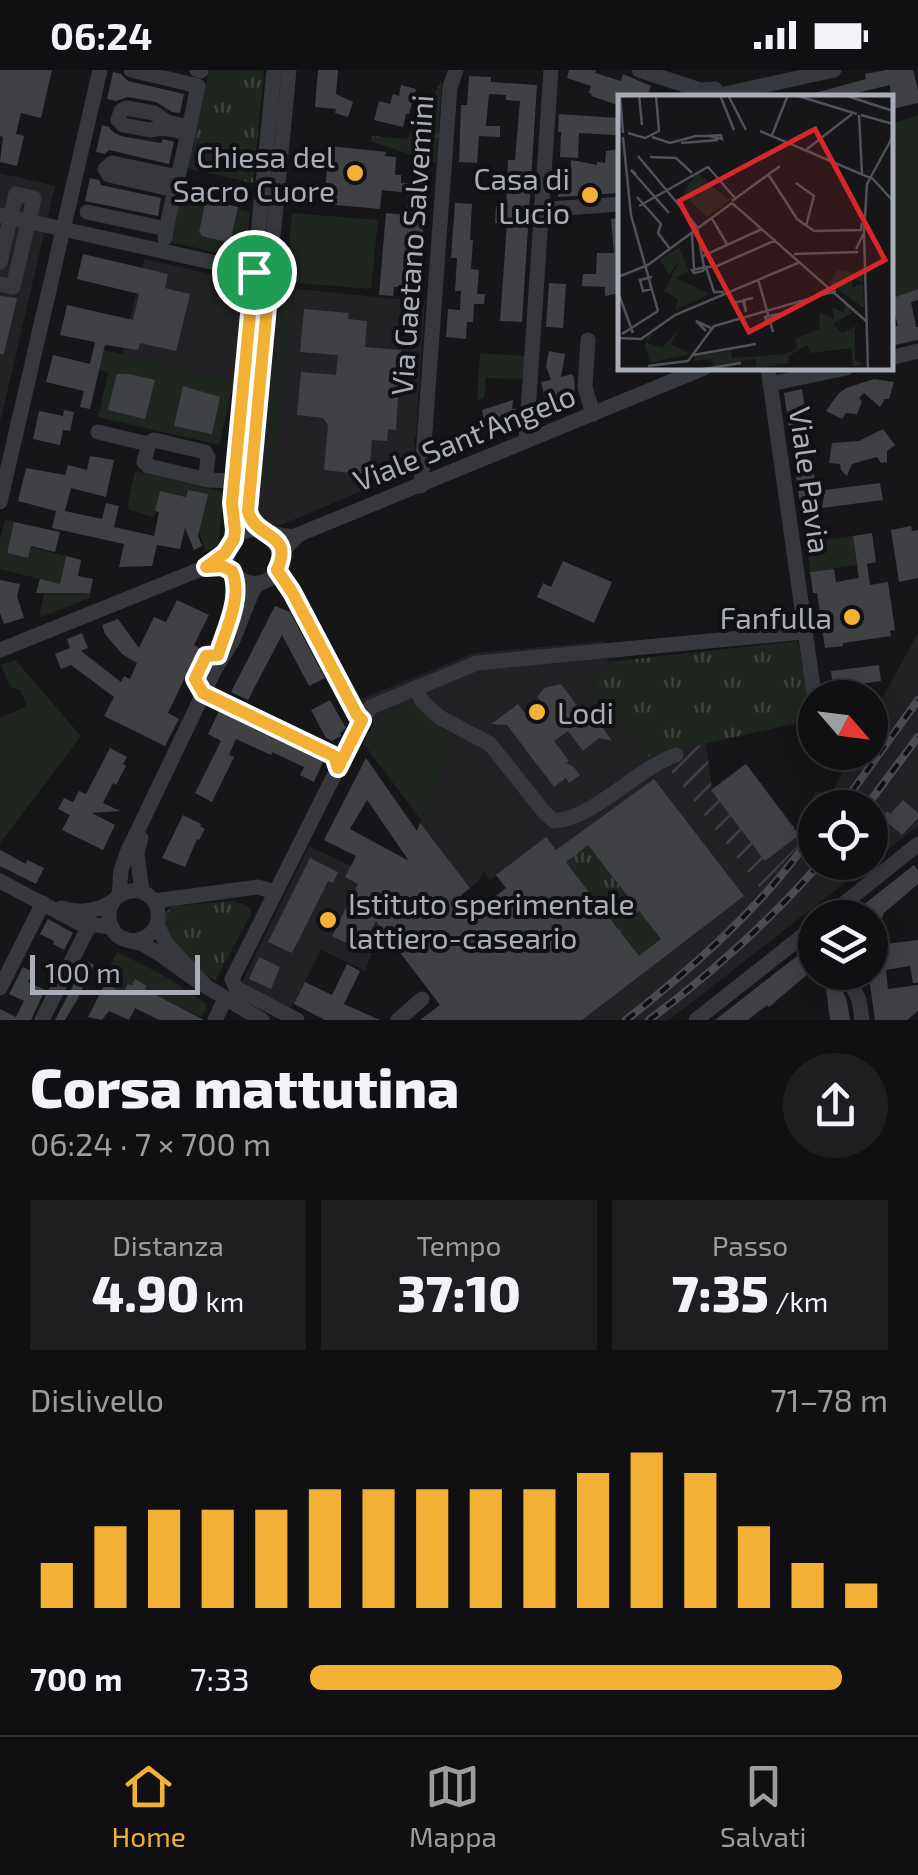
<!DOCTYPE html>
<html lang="it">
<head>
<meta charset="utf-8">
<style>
  body { margin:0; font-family:"Exo 2",sans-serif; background:#1e1e20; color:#f1f3f6; height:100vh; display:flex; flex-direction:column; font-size:38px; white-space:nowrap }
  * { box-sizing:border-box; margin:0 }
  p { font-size:32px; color:#9c9d9f }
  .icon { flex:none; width:55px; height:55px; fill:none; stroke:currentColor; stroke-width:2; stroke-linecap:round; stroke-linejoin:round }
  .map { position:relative; height:950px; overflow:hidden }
  .sheet { display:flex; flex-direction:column; background:#101012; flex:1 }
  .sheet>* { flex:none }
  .needle { width:65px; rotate:118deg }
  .tools { position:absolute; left:798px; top:610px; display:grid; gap:20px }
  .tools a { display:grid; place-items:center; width:90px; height:90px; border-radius:50%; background:#101012; box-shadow:0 5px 25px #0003,0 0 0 2px #303032; font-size:50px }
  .scale { position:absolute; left:30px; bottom:25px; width:170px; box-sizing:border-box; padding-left:10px; border:5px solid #a8adb8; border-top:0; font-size:28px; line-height:35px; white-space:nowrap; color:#a8adb8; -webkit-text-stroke:8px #111113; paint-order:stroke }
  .pin { position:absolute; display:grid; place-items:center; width:85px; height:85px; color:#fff; margin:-42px; border:5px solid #fff; border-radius:50%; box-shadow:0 2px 10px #0007 }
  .round { display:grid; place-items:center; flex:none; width:105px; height:105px; border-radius:52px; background:#1e1e20 }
  .overview { display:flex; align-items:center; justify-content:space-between; height:170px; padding:0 30px }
  h1 { font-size:55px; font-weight:800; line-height:75px }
  .metrics { display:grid; grid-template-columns:repeat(3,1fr); gap:15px; height:170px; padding:10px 30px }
  .metrics div { display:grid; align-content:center; border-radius:0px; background:#1e1e20; text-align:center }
  .metrics b { font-size:50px; font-weight:800 }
  .metrics small { font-size:28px; font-weight:400 }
  .metrics p { font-size:28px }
  .chart { height:280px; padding:20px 30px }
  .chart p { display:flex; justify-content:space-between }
  .chart svg { width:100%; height:180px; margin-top:10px; stroke:#f2b134; stroke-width:6 }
  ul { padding:0 30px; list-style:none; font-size:32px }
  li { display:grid; grid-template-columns:160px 120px 1fr; align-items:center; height:75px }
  li i { height:25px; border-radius:12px; background:#f2b134 }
  .status { display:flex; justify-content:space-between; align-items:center; height:70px; padding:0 50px; background:#101012; direction:ltr }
  .status svg { height:28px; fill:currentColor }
  .tab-bar { display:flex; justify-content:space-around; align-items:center; height:140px; border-top:2px solid #303032; background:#101012; font-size:28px; color:#9c9d9f }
  .tab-bar a { display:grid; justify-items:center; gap:5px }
  .tab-bar .selected { color:#f2b134 }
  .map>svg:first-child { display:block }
  .built { fill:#222225; fill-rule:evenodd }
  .industrial { fill:url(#industrial-furrows) }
  .grass { fill:url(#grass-tufts) }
  .garden { fill:#1e261f }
  .building { fill:#404145; fill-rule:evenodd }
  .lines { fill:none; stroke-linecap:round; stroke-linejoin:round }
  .minor { stroke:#37383d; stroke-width:15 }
  .rail-casing { stroke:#4a4c52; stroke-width:8 }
  .rail { stroke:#111113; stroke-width:4; stroke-dasharray:11; stroke-linecap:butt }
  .route-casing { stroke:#fff; stroke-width:20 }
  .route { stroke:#f2b134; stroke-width:12 }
  .poi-dot { fill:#f2b134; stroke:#111113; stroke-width:4 }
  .labels { text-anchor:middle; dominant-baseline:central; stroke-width:8; stroke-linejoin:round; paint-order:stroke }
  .poi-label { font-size:30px; fill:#a8adb8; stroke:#111113; text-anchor:end }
  .street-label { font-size:30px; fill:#a8adb8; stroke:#111113 }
  .inset-road { fill:none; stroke:#505258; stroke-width:2.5 }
  .view { fill:#d62828; fill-opacity:0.15; stroke:#d62828; stroke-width:5 }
  .inset-edge { fill:none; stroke:#a8adb8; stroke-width:5 }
</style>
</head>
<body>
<div class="status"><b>06:24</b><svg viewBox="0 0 49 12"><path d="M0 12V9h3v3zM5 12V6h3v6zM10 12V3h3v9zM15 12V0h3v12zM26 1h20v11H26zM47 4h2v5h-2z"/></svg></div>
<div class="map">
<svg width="918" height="950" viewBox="0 0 918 950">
  <defs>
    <pattern id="industrial-furrows" width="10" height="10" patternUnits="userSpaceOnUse" patternTransform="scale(2.5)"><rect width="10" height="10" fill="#222225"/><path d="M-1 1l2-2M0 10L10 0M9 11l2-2" fill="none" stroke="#3f3f43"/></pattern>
    <pattern id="grass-tufts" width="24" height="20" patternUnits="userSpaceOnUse" patternTransform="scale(2.5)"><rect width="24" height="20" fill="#1e261f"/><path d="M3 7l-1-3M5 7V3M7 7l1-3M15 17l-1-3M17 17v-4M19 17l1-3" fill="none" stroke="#3c433d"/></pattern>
  </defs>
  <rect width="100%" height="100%" fill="#161618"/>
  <g class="built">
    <polygon points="0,103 55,116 0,353"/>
    <polygon points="144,189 243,211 234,312 122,285"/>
    <polygon points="280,217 425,232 416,365 413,370 415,374 413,399 281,455 273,455 264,451 260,446 258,434"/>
    <path d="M918,563V756L669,950H570L558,886L496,805L490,810L483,801L480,810L395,876L381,859L365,901L321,880L294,934H292L290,938L241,914L309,776L396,817L424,742L366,667L374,654L361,629L474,583L605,571L608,592L592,614L646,687L658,684L760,818L804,770L815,722L833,721L851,683L870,682V650ZM815,738H870V792H815Z"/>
  </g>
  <polygon class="industrial" points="706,674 712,719 746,694 804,770 760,818 658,684"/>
  <g class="grass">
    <polygon points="209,0 264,0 253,113 187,98"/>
    <polygon points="442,11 436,93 370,71 373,66 407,69"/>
    <polygon points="798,571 811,650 646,687 592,614 608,592"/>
    <polygon points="588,775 661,869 639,886 607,845 611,839 603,830 597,833 566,792"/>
    <path d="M234,831L246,835L251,840V844L215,911C192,895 167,874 163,845L173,836Z"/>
  </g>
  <g class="garden">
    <polygon points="918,45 918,219 891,229 891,54"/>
    <polygon points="181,126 206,132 199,162 202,166 209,167 237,139 250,142 245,189 170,172"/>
    <polygon points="292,143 378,150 371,219 286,212"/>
    <polygon points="282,233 291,234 272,416 264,415"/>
    <polygon points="104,280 234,312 219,375 98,347 108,303 99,300"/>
    <polygon points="480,283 525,286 523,309 486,308 484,328 477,331"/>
    <polygon points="135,401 224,422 218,476 206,481 199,462 207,424 188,420 186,427 160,421 154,447 129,440 128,433"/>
    <polygon points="5,449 14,452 7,483 28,488 31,477 66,486 58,522 90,523 90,528 41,547 40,542 47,511 0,499 0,470"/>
    <polygon points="853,466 857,495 810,502 806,473"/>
    <polygon points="15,590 81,666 0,773 0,648 27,636 20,620 11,618 1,595"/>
    <polygon points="414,631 435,654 453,665 421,750 363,673 380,648"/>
    <polygon points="117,882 165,906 205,933 207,939 201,947 159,926 149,945 135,938 146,916 135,910 132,915 128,914 122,926 116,920 102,913"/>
  </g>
  <g class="building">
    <polygon points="0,0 52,0 41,48 21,43 16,64 24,66 17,96 0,92 3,67 0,66"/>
    <polygon points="318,0 338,0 336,24 353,32 348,47 335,43 336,39 315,37"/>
    <polygon points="569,0 596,0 595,3 621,11 623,4 651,16 647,28 627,28 618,25 615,34 591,26 592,24 589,23 591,16 567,8"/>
    <polygon points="886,0 913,0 918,20 918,33 892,39 890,15 852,24 853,28 812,28 811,24 866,9 865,4"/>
    <polygon points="113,2 121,4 128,11 184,24 180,43 172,42 156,32 128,27 116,31 107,29"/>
    <polygon points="469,6 491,7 491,12 537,15 522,252 500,251 507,153 495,153 496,136 506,137 508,90 515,90 520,31 506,30 506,25 489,24 486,56 500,56 500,67 479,66 477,93 459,92 461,35 467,35"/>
    <polygon points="401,15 416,19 409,44 406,44 403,57 374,50 379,31 390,34 393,24 399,26"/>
    <polygon points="559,44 617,48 616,65 579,63 578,88 560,87 561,62 558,62"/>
    <polygon points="102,55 109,57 113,62 121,66 161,73 163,69 174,72 169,94 109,80 105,84 96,82"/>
    <polygon points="329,76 386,82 385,86 396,87 395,105 401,105 401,113 429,115 427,139 421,139 419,156 423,157 418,219 394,217 393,226 379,225 386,143 406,145 408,123 382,120 380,139 324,134"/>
    <polygon points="620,79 620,123 558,127 559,114 570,115 571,90 597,95 597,92 605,93 606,81"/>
    <polygon points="90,108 99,110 101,115 161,128 158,146 85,131"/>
    <polygon points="206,130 238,137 231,169 227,172 202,166 199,162"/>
    <polygon points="455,133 472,134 470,170 473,170 471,199 479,200 477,224 485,224 484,234 474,234 473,252 467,252 466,269 446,267 448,239 460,240 461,221 455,221 457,188 451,188"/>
    <polygon points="620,148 620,183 616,183 620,183 620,223 605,226 605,217 582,216 583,204 596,204 597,183 614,183 611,149"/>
    <polygon points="83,184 168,204 165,218 190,224 176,281 140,273 138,280 105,275 90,339 80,337 84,321 46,312 53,285 90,294 95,272 60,265 67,235 133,250 139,224 77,209"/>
    <polygon points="549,213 566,214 563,258 546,257"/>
    <polygon points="918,219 918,230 911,232 916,257 918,257 918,270 890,276 890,257 898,256 893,237 890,238 890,229"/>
    <polygon points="0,226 17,228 4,284 0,284"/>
    <polygon points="304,239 349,243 348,249 367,251 365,277 401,280 396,360 388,359 387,371 372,370 369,405 324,400 328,355 323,348 297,345 301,302 336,305 338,285 300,282"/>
    <polygon points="549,281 565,284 561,307 572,304 574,308 575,323 546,332 541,312 551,310 546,296"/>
    <polygon points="117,304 129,304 155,310 145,349 108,340"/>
    <polygon points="874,309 894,312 889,329 885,329 880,337 864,323 859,328 862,332 857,344 846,343 842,349 826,341 838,324 846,318"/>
    <polygon points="183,316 220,327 212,364 174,356"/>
    <polygon points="802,319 819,438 801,441 784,323"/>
    <polygon points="513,330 512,339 516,339 515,350 486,360 482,340"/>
    <polygon points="64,340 74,342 70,361 63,360 60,375 33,369 39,341 63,346"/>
    <polygon points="883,359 895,375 887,381 887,392 881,393 877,387 852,394 847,406 841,400 840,394 829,393 832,373 859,371"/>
    <polygon points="90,386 114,390 106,427 71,418 65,441 102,449 106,433 119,436 114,457 154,466 159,442 155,441 160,421 186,427 188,420 208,424 198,466 202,476 194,480 185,458 180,479 157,475 152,496 119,497 124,474 52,458 56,441 18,431 26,398 65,405 68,395 87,400"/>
    <polygon points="880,413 883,430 822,438 825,420"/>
    <polygon points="14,452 60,462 55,482 31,476 28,488 7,483"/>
    <polygon points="911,456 912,461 918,460 918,508 899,512 891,460"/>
    <polygon points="872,463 876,492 867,494 870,515 888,512 895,560 890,561 891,566 843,573 843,576 825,578 817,523 813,523 810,502 834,499 836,512 859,508 853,466"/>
    <polygon points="66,486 81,490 78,506 93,509 90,523 36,523 40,509 60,514"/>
    <polygon points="563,491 612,512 594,553 537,527 543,513 551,517"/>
    <polygon points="0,510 20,514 17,526 24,548 4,554 0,543"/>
    <polygon points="177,530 209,545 194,575 199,578 168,643 179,649 165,676 104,646 114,627 71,595 61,599 55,584 70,578 67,569 82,563 88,578 81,581 121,612 124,606 130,609 137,593 122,584 105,564 102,555 118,549 139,578 154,547 166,552"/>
    <polygon points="275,536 290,542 325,608 309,616 282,565 248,630 231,622"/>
    <polygon points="879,595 881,611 833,618 831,601"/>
    <polygon points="561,614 593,657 599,653 612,671 599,668 583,681 568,661 554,671 569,691 566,693 573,696 580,705 569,713 566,708 554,717 507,655 491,654 518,634 524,642 540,630 537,627 544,618"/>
    <polygon points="330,630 346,658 340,663 341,666 332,671 326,668 311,640"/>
    <polygon points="219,641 323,692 314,712 300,705 304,697 272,682 271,685 236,669 229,685 234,687 212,732 195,723 221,671 208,664"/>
    <polygon points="110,678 127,687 123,694 126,696 116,715 113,713 103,733 120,741 92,743 115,755 103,780 62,760 70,745 58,739 64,728 73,732 79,721 86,724"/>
    <path d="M366,688L417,761L420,753L470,818L461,825L474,843L506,818L496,805L546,767L556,780L654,709L744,826L582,950H420L440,935L376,851L361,880L332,866L358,814L345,807L356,786L324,770ZM367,730L409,791L350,759ZM588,775L661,869L639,886L607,845L611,840L603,829L597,833L566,792Z"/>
    <polygon points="746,694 799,765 765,791 711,720"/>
    <polygon points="903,730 918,743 918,748 902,765 889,754 876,769 870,762 887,741 890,744"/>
    <polygon points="183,745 201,754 200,756 205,759 199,770 197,769 185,797 162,788"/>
    <polygon points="0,780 26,794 27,790 44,798 36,814 0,796"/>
    <polygon points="310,788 338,802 333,813 328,811 292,883 268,872"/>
    <polygon points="914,795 918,800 918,814 884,843 881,850 885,874 918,870 918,913 913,913 910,896 886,900 888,919 918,915 918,941 907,950 875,950 868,902 870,902 870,848 858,848 863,835"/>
    <polygon points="48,849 73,863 64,880 53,874 54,871 40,864"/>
    <polygon points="815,872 815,898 769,937 767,935 748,950 715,950"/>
    <polygon points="259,887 280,897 271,919 249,909"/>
    <polygon points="86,891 94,895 77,930 65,950 55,950"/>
    <polygon points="347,894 360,901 344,934 380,950 325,950 294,934 305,912 332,925"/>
    <polygon points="23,897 33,902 28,912 45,920 31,950 0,950 0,939 16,947 24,931 9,924"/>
    <polygon points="824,902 838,902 840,915 847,931 850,950 830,950"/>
    <polygon points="135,909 147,916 145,919 204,950 159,950 135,938 129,950 109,941 102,950 88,947 105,914 123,923 128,914 132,915"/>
  </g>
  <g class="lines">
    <g class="minor">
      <polyline points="131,0 198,16 188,63"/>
      <polyline points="197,0 201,1"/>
      <polyline points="639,0 700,20 715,19"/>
      <polyline points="716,26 834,0"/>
      <polyline points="175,120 188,63 163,58 150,60 123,55 118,50 121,41 126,38 154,43 167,52 189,57"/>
      <polyline points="542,134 550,139 620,134"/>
      <polyline points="87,142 166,159 165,168"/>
      <polyline points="0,145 261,203"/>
      <polyline points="166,159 175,120 109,105 105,99 112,93 178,107"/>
      <polyline points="0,192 16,124 34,128 13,217 0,214"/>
      <polyline points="588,270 585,317 593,344"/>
      <polyline points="890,288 918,281"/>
      <polyline points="768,298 815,631"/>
      <polyline points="770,314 846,298"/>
      <polyline points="98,362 148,374"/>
      <polyline points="526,371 551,0"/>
      <polyline points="208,410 206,405 208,387 205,382 154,370 149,373 144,392 148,396 208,410 234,411"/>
      <polyline points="421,416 450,17 456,0"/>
      <polyline points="0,432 100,0"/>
      <polyline points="259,459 250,450 248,430 289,0"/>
      <path d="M300,464C294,469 288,474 284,481C279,492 280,502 269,509C243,526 213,490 235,467C252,449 274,469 295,466L704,298"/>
      <polyline points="234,469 235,460 232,433 274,0"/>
      <polyline points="277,501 292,522 357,645 362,650"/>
      <path d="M222,573C229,551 240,528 234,505"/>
      <polyline points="0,580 206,497 228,479"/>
      <path d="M415,618L423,632L439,647L490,674L544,742L554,751C593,749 637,698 676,685"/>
      <polyline points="204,621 330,683 336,689 338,698"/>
      <path d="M203,623C192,607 198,602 206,586L218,585"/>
      <polyline points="141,768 137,783 142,822"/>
      <polyline points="0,811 79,853 112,857"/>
      <polyline points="119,825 121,800 127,783 214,601 233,570 253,520 259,513"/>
      <polyline points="154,831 258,817 275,822"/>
      <path d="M61,838C80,844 97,842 113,831"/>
      <polyline points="826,848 918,774"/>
      <polyline points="157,855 166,873 207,917 262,950"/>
      <path d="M130,871C170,870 165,818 131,821C123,822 117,826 112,833C107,842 108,854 114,862C121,871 132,870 142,874C161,882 187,906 207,917"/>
      <polyline points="849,902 851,913 859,930 862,950"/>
      <polyline points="0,918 43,833"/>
      <polyline points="42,950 90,854"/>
      <polyline points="215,950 225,929"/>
      <polyline points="297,950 236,918 232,909 362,650 371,637 477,593 804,562"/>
      <polyline points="398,950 422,929"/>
      <polyline points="696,950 815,856"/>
    </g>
    <g class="rail-casing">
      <g id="rail">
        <polyline points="840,738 918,630"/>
        <polyline points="865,738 918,667"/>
        <path d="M626,950C696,895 764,835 815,761"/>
        <path d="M649,950C712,903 769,852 821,792"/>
      </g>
    </g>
    <use href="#rail" class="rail"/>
  </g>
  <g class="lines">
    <g class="route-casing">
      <path id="route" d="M254,202L270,205L248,441C255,470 295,461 277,500L292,522L357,645L362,650L338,698L334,686L203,623L195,609L206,586L218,585C226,559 243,527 232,501L222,496L206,497L225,483L234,469L235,460L232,433Z"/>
    </g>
    <use href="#route" class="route"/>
  </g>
  <g class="poi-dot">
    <circle cx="355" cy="103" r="10"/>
    <circle cx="590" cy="125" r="10"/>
    <circle cx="852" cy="547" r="10"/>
    <circle cx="537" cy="642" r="10"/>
    <circle cx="328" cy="850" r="10"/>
  </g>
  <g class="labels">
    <g class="poi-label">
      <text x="335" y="86">Chiesa del<tspan x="335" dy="34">Sacro Cuore</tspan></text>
      <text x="570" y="108">Casa di<tspan x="570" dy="34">Lucio</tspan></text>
      <text x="832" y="547">Fanfulla</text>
      <text x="557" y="642" text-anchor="start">Lodi</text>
      <text x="348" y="833" text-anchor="start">Istituto sperimentale<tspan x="348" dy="34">lattiero-caseario</tspan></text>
    </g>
    <g class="street-label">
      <text transform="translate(411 175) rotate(-86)">Via Gaetano Salvemini</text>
      <text transform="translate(464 367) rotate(-22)">Viale Sant'Angelo</text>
      <text transform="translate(811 410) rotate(82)">Viale Pavia</text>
    </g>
  </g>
  <g transform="translate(618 25)">
    <rect width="275" height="275" fill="#161618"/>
    <path d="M61,152L71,176L58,183L92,199L57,215L60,204L46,196L62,165L51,180L42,165ZM227,208L235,217L215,229L224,238L237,231V265L247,269L235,271L233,253L192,258L189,250L170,261L171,268L139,273L137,264L95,271L93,264L77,266V261L113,255L114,263L168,259L179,253L177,244L201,234L202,218L216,224L214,212L226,218ZM61,234L53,249L73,259L32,268L27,250L29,242L34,238L29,248L45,252Z" fill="#1e261f"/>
    <path d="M79,77L109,104L115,102L89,122L65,99ZM220,175L245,179V187L234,184L235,192L245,189L246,213L220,195L221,185L216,192L211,187Z" fill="#1e261f"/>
    <path class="inset-road" d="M2,0L5,38M21,0L24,30M102,0L116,35M110,0L128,35M177,0L239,19M226,0L275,16M241,20L244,79M243,20L275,29M142,36L255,84L275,106M10,38L27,43L41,36L38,0M154,40L170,0M5,42L13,120L40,216M34,42L52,48L78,41H89L103,40L104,44L91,41M63,48L100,45M189,54L234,19M20,61L80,133M32,62L58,63L74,78M18,79L13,75L51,118M150,79L179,124L196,136M178,88L196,101L188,131M19,102L43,129L40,138L52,154M114,106L162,71M114,108L248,226M21,111L90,72L117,103M93,122L109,149M79,133L86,172M196,136L243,135L244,128M74,138L76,174M246,138L250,275M238,154L246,138L249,89L275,41M176,159L240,157M85,161L144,134M0,182L30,170L114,108M140,184L155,237M32,188L33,194L25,196L22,185L34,182M0,197L15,238M106,197H96L88,172L74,175L76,178L85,176L88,172H90L99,171L158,145M125,206L128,217L126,205L135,203M116,208L120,219L118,207L125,206M161,219L162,221L148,225L147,222ZM88,236L78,226L93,233M4,239L40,216M0,243L23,244L57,220L180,168M75,260L138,249M70,266L96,231L218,196M30,271L70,266M80,275L123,268"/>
    <path class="view" d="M197,34L267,165L131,237L61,106Z"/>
    <rect width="275" height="275" class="inset-edge"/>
  </g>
</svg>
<div class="tools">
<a><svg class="needle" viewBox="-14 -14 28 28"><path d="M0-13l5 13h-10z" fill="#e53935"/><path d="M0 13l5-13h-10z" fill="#9c9d9f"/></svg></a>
<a><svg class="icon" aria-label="locate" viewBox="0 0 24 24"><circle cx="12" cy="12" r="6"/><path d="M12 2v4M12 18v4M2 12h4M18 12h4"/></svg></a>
<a><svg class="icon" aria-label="layers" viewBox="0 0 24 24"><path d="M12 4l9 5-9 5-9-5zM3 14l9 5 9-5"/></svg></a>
</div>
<div class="scale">100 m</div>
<div class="pin" style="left:254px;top:202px;background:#1e9e55"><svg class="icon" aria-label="arrive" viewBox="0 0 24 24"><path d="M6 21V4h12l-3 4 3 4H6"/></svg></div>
</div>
<section class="sheet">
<div class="overview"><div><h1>Corsa mattutina</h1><p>06:24 · 7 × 700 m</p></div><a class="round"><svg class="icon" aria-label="share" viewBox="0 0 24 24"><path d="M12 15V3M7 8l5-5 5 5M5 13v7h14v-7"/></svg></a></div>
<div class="metrics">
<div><p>Distanza</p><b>4.90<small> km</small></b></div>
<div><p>Tempo</p><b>37:10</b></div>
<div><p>Passo</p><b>7:35<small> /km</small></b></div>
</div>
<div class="chart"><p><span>Dislivello</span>71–78 m</p>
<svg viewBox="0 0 160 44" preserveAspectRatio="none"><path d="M5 44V33M15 44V24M25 44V20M35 44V20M45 44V20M55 44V15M65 44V15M75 44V15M85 44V15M95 44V15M105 44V11M115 44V6M125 44V11M135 44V24M145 44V33M155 44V38"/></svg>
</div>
<ul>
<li><b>700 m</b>7:33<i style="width:92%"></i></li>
</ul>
</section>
<nav class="tab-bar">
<a class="selected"><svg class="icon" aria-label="home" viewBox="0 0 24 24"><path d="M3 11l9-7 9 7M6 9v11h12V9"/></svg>Home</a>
<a><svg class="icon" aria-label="map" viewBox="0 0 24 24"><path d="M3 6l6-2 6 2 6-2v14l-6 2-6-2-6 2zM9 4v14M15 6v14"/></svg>Mappa</a>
<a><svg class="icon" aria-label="saved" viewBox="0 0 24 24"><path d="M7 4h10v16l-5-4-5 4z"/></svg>Salvati</a>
</nav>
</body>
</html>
